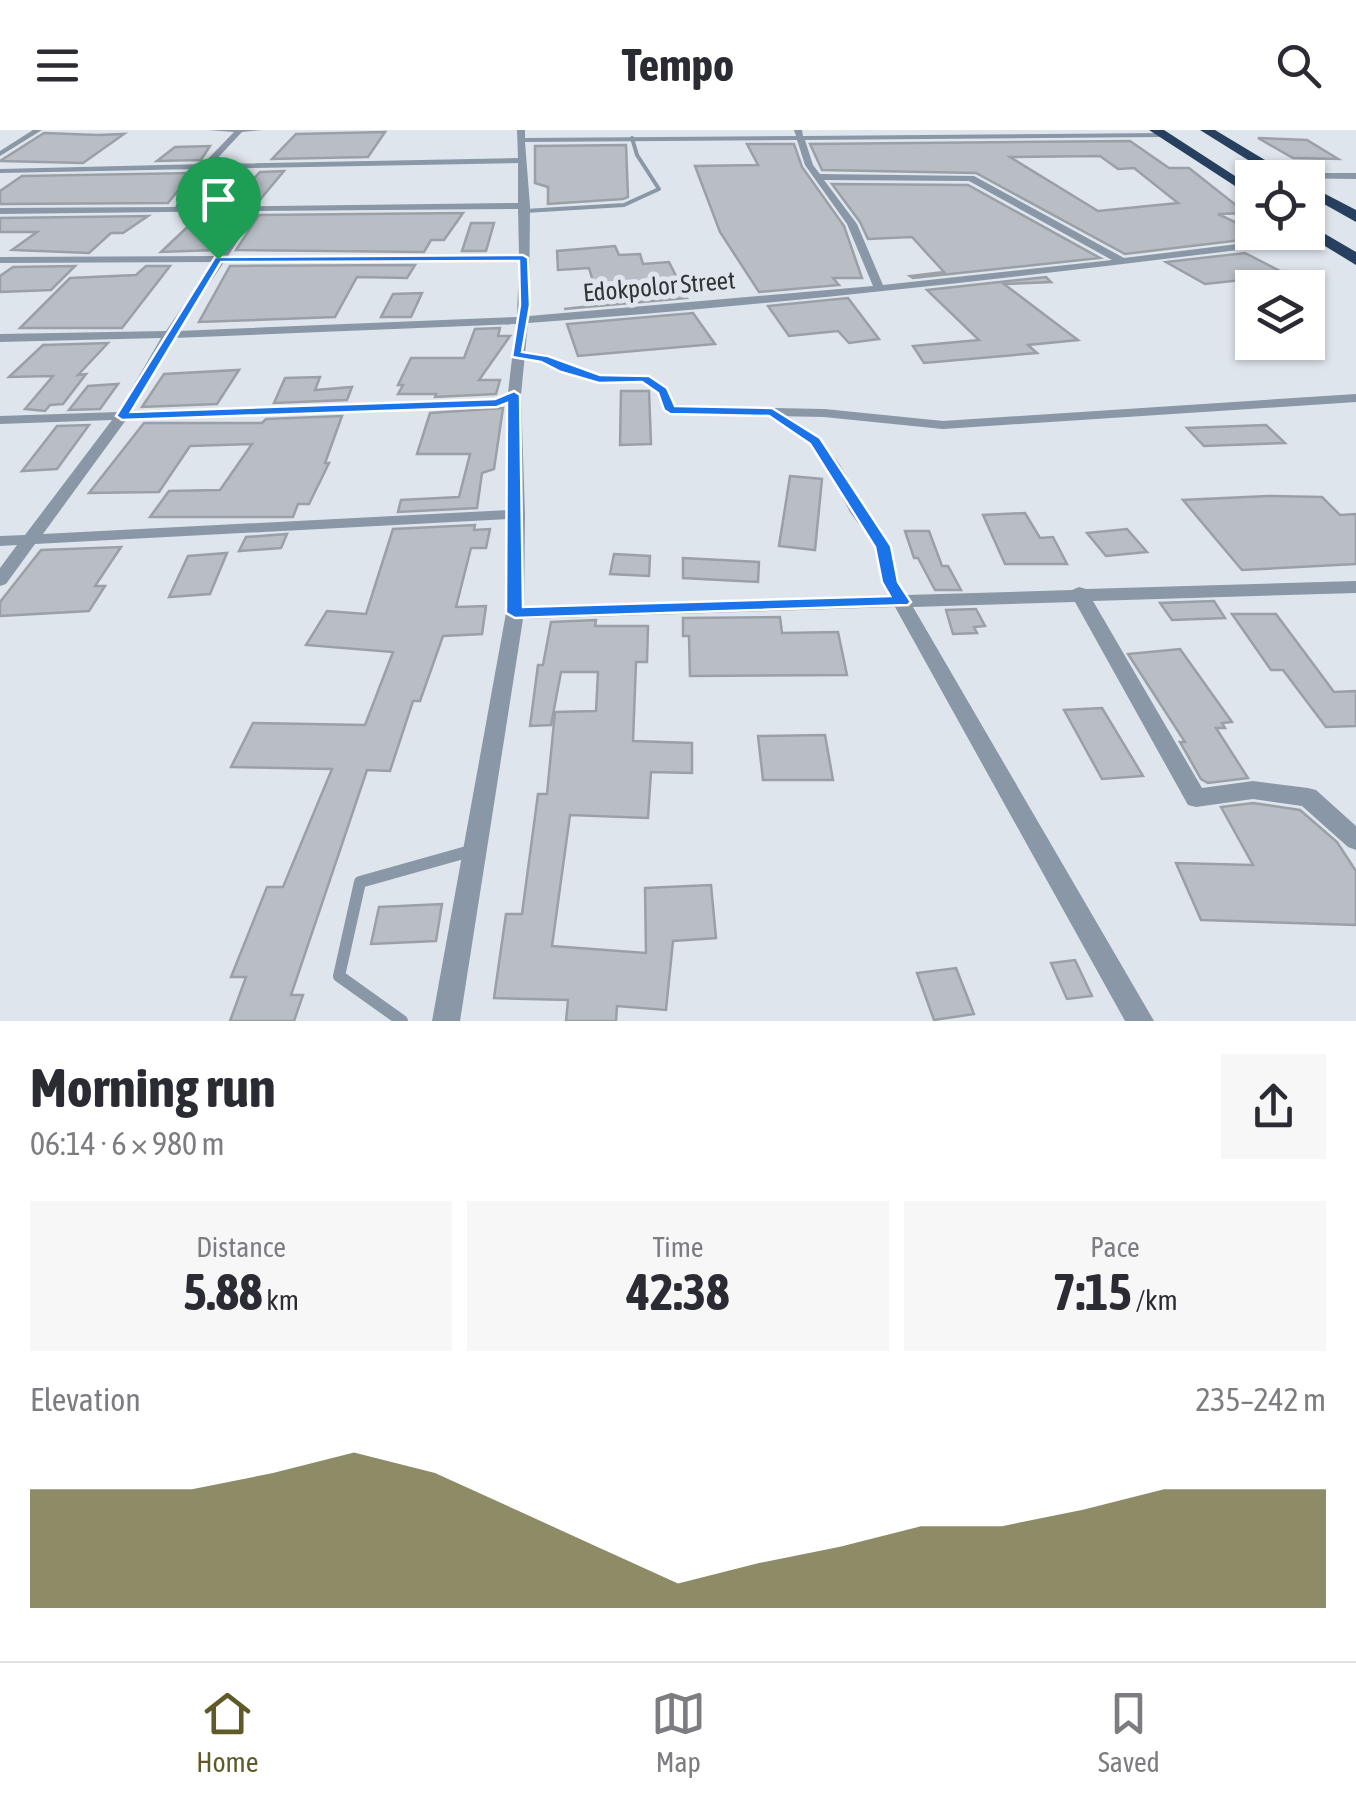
<!DOCTYPE html>
<html lang="en">
<head>
<meta charset="utf-8">
<style>
  body { margin:0; font-family:"Asap Condensed",sans-serif; background:#f7f7f7; color:#2b2b33; height:100vh; display:flex; flex-direction:column; font-size:38px; white-space:nowrap }
  * { box-sizing:border-box; margin:0 }
  p { font-size:32px; color:#7c7c81 }
  .icon { flex:none; width:55px; height:55px; fill:none; stroke:currentColor; stroke-width:2; stroke-linecap:round; stroke-linejoin:round }
  .map { position:relative; height:891px; overflow:hidden }
  .drawer { display:flex; flex-direction:column; background:#fff; flex:1 }
  .drawer>* { flex:none }
  .tools { position:absolute; left:1235px; top:30px; display:grid; gap:20px }
  .tools a { display:grid; place-items:center; width:90px; height:90px; border-radius:0px; background:#fff; box-shadow:0 2px 8px #0004; font-size:50px }
  .pin { position:absolute; display:grid; place-items:center; width:85px; height:85px; color:#fff; margin:-102px -42px; border-radius:50% 50% 50% 0; rotate:-45deg; box-shadow:0 0 10px #0007 }
  .pin .icon { rotate:45deg }
  .round { display:grid; place-items:center; flex:none; width:105px; height:105px; border-radius:0px; background:#f7f7f7 }
  .headline { display:flex; align-items:center; justify-content:space-between; height:170px; padding:0 30px }
  h1 { font-size:55px; font-weight:700; line-height:75px }
  .stats { display:grid; grid-template-columns:repeat(3,1fr); gap:15px; height:170px; padding:10px 30px }
  .stats div { display:grid; align-content:center; border-radius:0px; background:#f7f7f7; text-align:center }
  .stats b { font-size:50px; font-weight:700 }
  .stats small { font-size:28px; font-weight:400 }
  .stats p { font-size:28px }
  .chart { height:280px; padding:20px 30px }
  .chart p { display:flex; justify-content:space-between }
  .chart svg { width:100%; height:180px; margin-top:10px; fill:#5f5b28; opacity:.7 }
  header { display:flex; justify-content:space-between; align-items:center; height:130px; padding:0 30px; background:#fff; font-size:45px; font-weight:700 }
  .tabs { display:flex; justify-content:space-around; align-items:center; height:140px; border-top:2px solid #e1e1e2; background:#fff; font-size:28px; color:#7c7c81 }
  .tabs a { display:grid; justify-items:center; gap:5px }
  .tabs .active { color:#5f5b28 }
  .map>svg:first-child { display:block }
  .building { fill:#b9bec5; stroke:#9ba0a7; stroke-width:2.5; fill-rule:evenodd }
  .lines { fill:none; stroke-linecap:round; stroke-linejoin:round }
  .lane-far3 { stroke:#8a97a7; stroke-width:4 }
  .lane-far2 { stroke:#8a97a7; stroke-width:5 }
  .lane-far1 { stroke:#8a97a7; stroke-width:8 }
  .lane { stroke:#8a97a7; stroke-width:12 }
  .street { fill:#8a97a7; fill-rule:evenodd }
  .highway { fill:#274060; fill-rule:evenodd }
  .route { fill:#1a73e8; stroke:#fff; stroke-width:2.5; fill-rule:evenodd }
  .labels { text-anchor:middle; dominant-baseline:central; stroke-width:10; stroke-linejoin:round; paint-order:stroke }
  .far-street-label { font-size:25px; fill:#313436; stroke:#dfe5ec }
</style>
</head>
<body>
<header><svg class="icon" aria-label="menu" viewBox="0 0 24 24"><path d="M4 6h16M4 12h16M4 18h16"/></svg>Tempo<svg class="icon" aria-label="search" viewBox="0 0 24 24"><circle cx="10" cy="10" r="6"/><path d="M15 15l6 6"/></svg></header>
<div class="map">
<svg width="1356" height="891" viewBox="0 0 1356 891">
  <rect width="100%" height="100%" fill="#dfe5ec"/>
  <g class="building">
    <polygon points="385,2 368,27 272,29 296,4"/>
    <polygon points="44,3 98,5 124,4 83,33 0,31"/>
    <polygon points="1258,8 1307,10 1338,29 1293,28"/>
    <path d="M1130,11L1169,38H1189L1246,83L1218,84L1266,107L1125,124L976,43L822,40L810,14ZM1100,26L1118,39L1134,38L1178,73L1098,81L1010,27Z"/>
    <polygon points="747,14 794,14 802,37 844,96 862,148 833,148 839,155 759,162 720,102 695,36 758,35"/>
    <polygon points="626,15 628,67 623,69 548,74 548,57 535,53 535,16"/>
    <polygon points="210,16 201,30 157,31 175,17"/>
    <polygon points="284,41 258,72 214,73 226,62 242,61 260,42"/>
    <polygon points="192,43 168,73 0,74 0,61 22,46"/>
    <polygon points="832,54 968,55 1100,128 913,148 910,146 944,142 912,107 868,109 860,92"/>
    <polygon points="463,83 444,110 431,110 424,122 236,120 259,85"/>
    <polygon points="200,85 241,85 216,120 161,122"/>
    <polygon points="148,86 123,103 111,103 89,123 12,120 37,102 0,102 0,88"/>
    <polygon points="471,93 494,93 486,121 462,121"/>
    <polygon points="615,116 619,125 640,124 643,134 669,132 687,168 564,179 600,175 589,138 558,140 557,121"/>
    <polygon points="1245,123 1288,145 1205,154 1166,132"/>
    <polygon points="415,135 407,148 357,147 335,187 199,192 230,136"/>
    <polygon points="75,136 51,160 0,162 0,146 13,137"/>
    <polygon points="146,136 170,136 122,198 20,198 70,148 136,145"/>
    <polygon points="1046,147 1051,152 1004,154 1078,210 1028,215 1037,223 924,233 913,216 979,210 927,160"/>
    <polygon points="422,163 411,187 381,187 393,164"/>
    <polygon points="848,168 879,209 849,213 838,201 789,206 768,176"/>
    <polygon points="693,183 715,214 578,226 567,194"/>
    <polygon points="500,198 498,206 510,206 479,250 500,250 496,264 435,267 436,264 398,264 403,255 398,255 411,228 464,228 475,199"/>
    <polygon points="108,213 78,245 86,244 63,274 50,275 45,281 25,279 53,246 9,247 43,215"/>
    <polygon points="239,240 217,274 142,277 164,244"/>
    <polygon points="320,247 315,260 352,257 347,270 274,273 285,248"/>
    <polygon points="118,254 100,279 69,280 88,256"/>
    <polygon points="621,261 649,261 651,314 620,315"/>
    <polygon points="503,278 494,339 482,343 477,378 398,382 401,370 459,367 470,324 417,324 430,283"/>
    <polygon points="342,286 325,333 329,333 309,374 298,374 293,387 150,387 169,361 220,360 252,314 190,316 159,362 89,363 144,293 262,293 266,289"/>
    <polygon points="89,295 57,339 22,341 57,296"/>
    <polygon points="1266,295 1285,313 1204,316 1187,298"/>
    <polygon points="790,346 822,349 815,420 779,416"/>
    <polygon points="1268,366 1322,367 1340,385 1356,384 1356,434 1242,440 1183,370"/>
    <polygon points="1025,383 1040,408 1053,407 1067,434 1005,434 983,385"/>
    <polygon points="475,395 474,400 490,399 486,418 471,418 456,477 486,476 482,504 443,506 420,571 413,571 390,641 367,640 291,865 303,865 294,891 230,891 246,847 231,847 267,757 283,757 332,639 231,637 253,593 365,595 393,522 306,515 327,481 366,484 393,399"/>
    <polygon points="1127,399 1147,422 1106,426 1087,403"/>
    <polygon points="905,401 929,401 942,436 948,436 961,460 935,460 918,428 914,428"/>
    <polygon points="287,404 281,418 239,421 246,407"/>
    <polygon points="121,417 95,456 105,456 89,481 0,486 0,472 41,420"/>
    <polygon points="227,423 210,464 169,467 188,426"/>
    <polygon points="614,424 650,426 649,446 610,444"/>
    <polygon points="683,428 759,432 758,452 683,448"/>
    <polygon points="1214,471 1225,488 1172,490 1160,473"/>
    <polygon points="976,479 985,496 974,497 977,503 953,504 946,480"/>
    <polygon points="1232,484 1276,484 1334,562 1356,561 1356,596 1326,597 1283,540 1271,540"/>
    <polygon points="780,487 782,503 838,502 847,545 690,546 689,506 683,506 683,488"/>
    <polygon points="596,490 595,496 648,496 647,532 636,532 633,611 692,613 692,643 651,642 648,688 570,685 552,816 646,823 645,758 711,755 716,808 673,811 666,880 617,876 616,891 566,891 568,870 494,868 506,784 522,784 538,664 547,664 555,582 596,581 598,542 561,542 551,595 530,596 538,535 543,535 551,492"/>
    <polygon points="1180,519 1232,592 1222,593 1225,598 1216,598 1248,648 1208,653 1201,649 1180,612 1185,612 1128,524"/>
    <polygon points="1102,578 1143,646 1102,649 1064,580"/>
    <polygon points="825,605 833,650 763,650 758,606"/>
    <polygon points="1253,673 1300,680 1337,712 1356,741 1356,795 1201,790 1176,733 1253,735 1221,677"/>
    <polygon points="442,774 436,811 371,814 379,777"/>
    <polygon points="1075,830 1092,866 1067,869 1051,833"/>
    <polygon points="956,838 974,884 934,890 917,843"/>
  </g>
  <g class="lines">
    <polyline class="lane-far3" points="525,81 624,75 659,59 637,25 632,8"/>
    <polyline class="lane-far2" points="516,225 532,227"/>
    <polyline class="lane-far1" points="516,225 544,228 599,249 645,249 663,261 670,280 824,283 943,295 1356,268"/>
    <polyline class="lane" points="402,891 339,846 360,752 474,720"/>
    <g class="street">
      <polygon points="33,0 42,0 0,26 0,21"/>
      <path d="M208,0H262L242,2L212,34L518,28L517,0H525V8L796,6L794,0H802L803,6L1166,3L1163,7L805,10L813,35L820,44L974,46L1124,128L1318,104L1323,107L1318,110C1055,143 792,174 528,193L521,265L525,384L524,477L889,465L881,452L875,416L850,382L828,339L810,314L765,282L772,278L777,279L820,308L840,335L866,381L891,416L899,452L906,465L1072,460L1079,457L1086,459L1356,451V463L1093,471L1202,658L1253,651L1308,658L1316,660L1356,696V720L1348,717L1302,676L1253,669L1196,677L1188,675L1075,472L913,477L1154,891H1125L895,477L523,489L460,891H432L506,483L509,389L35,414L6,454L0,456V438L17,415L0,416V406L25,405L112,290L0,294V286L118,282L161,208L0,212V204L166,201L213,132L0,133V127L217,126L248,81L0,84V78L175,77L199,39L0,43V39L203,34L234,2ZM797,10L805,35L847,94L873,156L529,186L530,76L525,12ZM518,33V73L184,77L208,39ZM824,50L969,51L1112,130L883,155L857,94ZM518,79L519,125L228,126L257,81ZM519,131L517,187L178,201L224,132ZM516,194L508,263L495,269L132,281L174,208ZM507,273L509,380L43,404L126,290L497,277Z"/>
      <polygon points="1285,43 1356,43 1356,49 1282,48"/>
    </g>
    <g class="highway">
      <polygon points="1149,0 1164,0 1252,57 1252,67"/>
      <polygon points="1200,0 1215,0 1295,48 1277,48"/>
      <polygon points="1308,55 1356,80 1356,92 1308,65"/>
      <polygon points="1308,94 1356,122 1356,135 1302,102 1308,102"/>
    </g>
  </g>
  <path class="route" d="M523,125L528,128L530,175L522,222L548,226L600,245L649,246L667,258L675,276L772,278L820,308L891,416L898,452L911,472L908,475L515,488L506,483L507,273L497,277L122,290L116,286L215,127ZM519,131L520,175L512,227L541,232L561,242L599,253L642,252L658,263L664,280L670,284L769,286L810,314L875,417L882,452L890,466L523,477L520,265L514,261L495,269L131,282L221,132Z"/>
  <g class="labels">
    <g class="far-street-label">
      <text transform="translate(659 156) rotate(-5)">Edokpolor Street</text>
    </g>
  </g>
</svg>
<div class="tools">
<a><svg class="icon" aria-label="locate" viewBox="0 0 24 24"><circle cx="12" cy="12" r="6"/><path d="M12 2v4M12 18v4M2 12h4M18 12h4"/></svg></a>
<a><svg class="icon" aria-label="layers" viewBox="0 0 24 24"><path d="M12 4l9 5-9 5-9-5zM3 14l9 5 9-5"/></svg></a>
</div>
<div class="pin" style="left:218px;top:129px;background:#1e9e55"><svg class="icon" aria-label="arrive" viewBox="0 0 24 24"><path d="M6 21V4h12l-3 4 3 4H6"/></svg></div>
</div>
<section class="drawer">
<div class="headline"><div><h1>Morning run</h1><p>06:14 · 6 × 980 m</p></div><a class="round"><svg class="icon" aria-label="share" viewBox="0 0 24 24"><path d="M12 15V3M7 8l5-5 5 5M5 13v7h14v-7"/></svg></a></div>
<div class="stats">
<div><p>Distance</p><b>5.88<small> km</small></b></div>
<div><p>Time</p><b>42:38</b></div>
<div><p>Pace</p><b>7:15<small> /km</small></b></div>
</div>
<div class="chart"><p><span>Elevation</span>235–242 m</p>
<svg viewBox="0 0 160 44" preserveAspectRatio="none"><path d="M0 44V15L10 15L20 15L30 11L40 6L50 11L60 20L70 29L80 38L90 33L100 29L110 24L120 24L130 20L140 15L150 15L160 15V44z"/></svg>
</div>
</section>
<nav class="tabs">
<a class="active"><svg class="icon" aria-label="home" viewBox="0 0 24 24"><path d="M3 11l9-7 9 7M6 9v11h12V9"/></svg>Home</a>
<a><svg class="icon" aria-label="map" viewBox="0 0 24 24"><path d="M3 6l6-2 6 2 6-2v14l-6 2-6-2-6 2zM9 4v14M15 6v14"/></svg>Map</a>
<a><svg class="icon" aria-label="saved" viewBox="0 0 24 24"><path d="M7 4h10v16l-5-4-5 4z"/></svg>Saved</a>
</nav>
</body>
</html>
